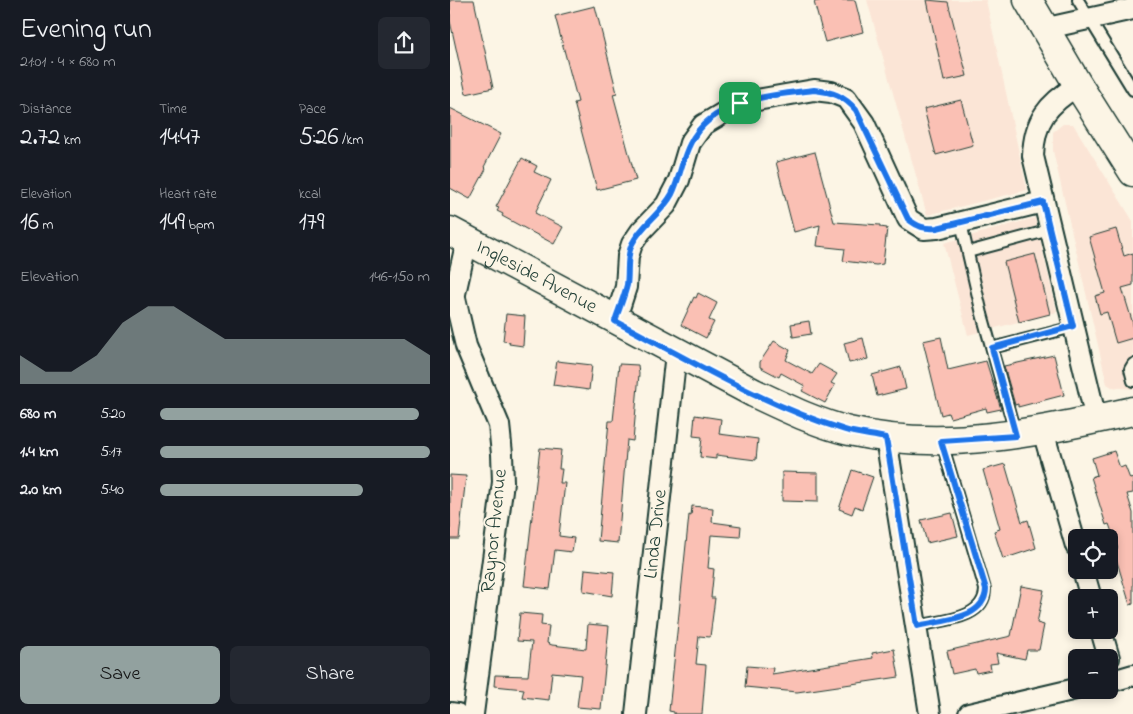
<!DOCTYPE html>
<html lang="en">
<head>
<meta charset="utf-8">
<style>
  body { margin:0; font-family:"Indie Flower",sans-serif; background:#242831; color:#f1f3f6; height:100vh; display:flex; flex-direction:column; font-size:19px; white-space:nowrap }
  * { box-sizing:border-box; margin:0 }
  p { font-size:16px; color:#9ea1a6 }
  .icon { flex:none; width:28px; height:28px; fill:none; stroke:currentColor; stroke-width:2; stroke-linecap:round; stroke-linejoin:round }
  .map { position:relative; flex:1; overflow:hidden }
  .drawer { display:flex; flex-direction:column; background:#171b24; width:450px }
  .drawer>* { flex:none }
  .tools { position:absolute; left:618px; top:529px; display:grid; gap:10px }
  .tools a { display:grid; place-items:center; width:50px; height:50px; border-radius:8px; background:#171b24; box-shadow:0 2px 8px #0003; font-size:25px }
  .pin { position:absolute; display:grid; place-items:center; width:42px; height:42px; color:#fff; margin:-21px; border-radius:10px; box-shadow:0 2px 8px #0006 }
  .round { display:grid; place-items:center; flex:none; width:52px; height:52px; border-radius:8px; background:#242831 }
  .headline { display:flex; align-items:center; justify-content:space-between; height:85px; padding:0 20px }
  h1 { font-size:28px; font-weight:600; line-height:38px }
  .stats { display:grid; grid-template-columns:repeat(3,1fr); gap:8px; height:85px; padding:5px 20px }
  .stats div { display:grid; align-content:center }
  .stats b { font-size:25px; font-weight:600 }
  .stats small { font-size:14px; font-weight:400 }
  .stats p { font-size:14px }
  .chart { height:140px; padding:10px 20px }
  .chart p { display:flex; justify-content:space-between }
  .chart svg { width:100%; height:90px; margin-top:5px; fill:#92a19f; opacity:.7 }
  .primary-button { display:flex; gap:10px; margin-top:auto; padding:10px 20px }
  .primary-button a { flex:1; height:58px; border-radius:8px; background:#92a19f; color:#111; font-size:20px; font-weight:600; line-height:58px; text-align:center }
  .primary-button a+a { background:#242831; color:#f1f3f6 }
  ul { padding:0 20px; list-style:none; font-size:16px }
  li { display:grid; grid-template-columns:80px 60px 1fr; align-items:center; height:38px }
  li i { height:12px; border-radius:6px; background:#92a19f }
  main { display:flex; flex:1; min-height:0 }
  .map>svg:first-child { display:block }
  .built { fill:#fbe5d6 }
  .building { fill:#fac0b4; stroke:#1f3d34 }
  .lines { fill:none; stroke-linecap:round; stroke-linejoin:round }
  .service-casing { stroke:#1f3d34; stroke-width:14 }
  .minor-casing { stroke:#1f3d34; stroke-width:24 }
  .secondary-casing { stroke:#1f3d34; stroke-width:31 }
  .service { stroke:#fcf5e5; stroke-width:10 }
  .minor { stroke:#fcf5e5; stroke-width:20 }
  .secondary { stroke:#fcf5e5; stroke-width:28 }
  .route-casing { stroke:#fff; stroke-width:10 }
  .route { stroke:#1a73e8; stroke-width:6 }
  .labels { text-anchor:middle; dominant-baseline:central; stroke-width:4; stroke-linejoin:round; paint-order:stroke }
  .street-label { font-size:20px; fill:#1f3d34; stroke:#fcf5e5 }
</style>
</head>
<body>
<main>
<section class="drawer">
<div class="headline"><div><h1>Evening run</h1><p>21:01 · 4 × 680 m</p></div><a class="round"><svg class="icon" aria-label="share" viewBox="0 0 24 24"><path d="M12 15V3M7 8l5-5 5 5M5 13v7h14v-7"/></svg></a></div>
<div class="stats">
<div><p>Distance</p><b>2.72<small> km</small></b></div>
<div><p>Time</p><b>14:47</b></div>
<div><p>Pace</p><b>5:26<small> /km</small></b></div>
</div>
<div class="stats">
<div><p>Elevation</p><b>16<small> m</small></b></div>
<div><p>Heart rate</p><b>149<small> bpm</small></b></div>
<div><p>kcal</p><b>179</b></div>
</div>
<div class="chart"><p><span>Elevation</span>146–150 m</p>
<svg viewBox="0 0 160 44" preserveAspectRatio="none"><path d="M0 44V30L10 38L20 38L30 30L40 14L50 6L60 6L70 14L80 22L90 22L100 22L110 22L120 22L130 22L140 22L150 22L160 30V44z"/></svg>
</div>
<ul>
<li><b>680 m</b>5:20<i style="width:96%"></i></li>
<li><b>1.4 km</b>5:17<i style="width:100%"></i></li>
<li><b>2.0 km</b>5:40<i style="width:75%"></i></li>
</ul>
<div class="primary-button"><a>Save</a><a>Share</a></div>
</section>
<div class="map">
<svg width="683" height="714" viewBox="0 0 683 714">
  <rect width="100%" height="100%" fill="#fcf5e5"/>
  <filter id="ink" filterUnits="userSpaceOnUse"><feTurbulence type="fractalNoise" baseFrequency=".02" numOctaves="2"/><feDisplacementMap in="SourceGraphic" scale="10" xChannelSelector="R" yChannelSelector="G"/><feConvolveMatrix kernelMatrix="1 2 1 2 8 2 1 2 1" color-interpolation-filters="sRGB"/></filter>
  <g filter="url(#ink)">
    <g class="built">
      <polygon points="417,0 536,0 577,190 477,215"/>
      <polygon points="613,124 623,124 683,221 683,389 662,387 657,384 603,151 603,132"/>
      <polygon points="585,218 607,312 518,335 494,243"/>
    </g>
    <g class="building">
      <polygon points="0,0 24,0 43,88 16,94 0,21"/>
      <polygon points="373,0 405,0 413,32 375,42 364,2"/>
      <polygon points="477,0 498,2 517,76 494,81"/>
      <polygon points="145,6 167,93 163,94 186,180 147,190 124,103 128,102 105,16"/>
      <polygon points="511,100 523,145 486,155 474,109"/>
      <polygon points="0,108 51,134 34,167 36,169 20,199 0,188"/>
      <polygon points="365,152 384,222 430,225 430,227 437,228 433,264 426,265 393,261 395,249 367,246 370,225 344,232 326,162"/>
      <polygon points="72,158 87,166 84,172 101,180 85,213 113,227 104,244 52,216 53,214 47,211 49,208 46,207"/>
      <polygon points="666,229 674,256 683,253 683,285 672,288 683,324 683,338 666,343 657,312 650,314 645,296 655,293 639,237"/>
      <polygon points="585,254 600,314 569,322 554,262"/>
      <polygon points="248,293 267,303 259,320 264,322 256,338 231,325 244,297 246,298"/>
      <polygon points="56,314 75,316 73,346 59,344 60,342 53,341"/>
      <polygon points="359,321 361,334 343,337 341,324"/>
      <polygon points="491,337 498,370 536,361 551,409 537,412 536,408 500,418 498,413 491,415 473,341"/>
      <polygon points="413,338 418,359 399,363 394,343"/>
      <polygon points="324,341 340,350 336,360 362,374 369,364 387,374 381,383 385,385 375,403 352,391 355,386 331,373 329,377 310,367 310,362"/>
      <polygon points="604,355 614,395 568,407 568,404 565,405 554,366"/>
      <polygon points="107,361 142,365 139,390 103,385"/>
      <polygon points="169,364 188,365 189,374 183,441 177,440 168,543 148,541 159,421 163,421"/>
      <polygon points="451,367 456,389 427,396 422,375"/>
      <polygon points="245,415 271,419 269,434 308,439 306,460 266,455 266,459 250,457 252,437 243,436"/>
      <polygon points="90,448 111,450 109,469 112,469 110,483 115,483 109,536 124,538 122,552 105,550 100,589 74,586"/>
      <polygon points="664,451 670,468 675,466 680,479 683,478 683,493 677,494 683,513 683,604 680,605 665,555 665,550 668,549 659,524 656,525 641,477 647,475 642,458"/>
      <polygon points="555,464 572,522 578,520 586,548 553,559 544,531 550,529 533,470"/>
      <polygon points="402,470 423,477 412,509 405,506 402,514 389,509"/>
      <polygon points="332,472 368,473 368,502 332,501"/>
      <polygon points="0,475 16,476 9,539 0,539"/>
      <polygon points="242,506 263,508 262,522 291,526 290,537 261,535 258,568 264,569 261,598 265,598 260,637 249,636 246,664 256,665 252,714 224,714 224,712 219,711 239,515 241,516"/>
      <polygon points="502,513 508,536 477,543 471,520"/>
      <polygon points="135,569 164,572 162,596 133,591"/>
      <polygon points="571,586 594,590 587,623 594,625 589,650 577,650 575,659 546,653 548,663 540,664 541,670 526,673 525,669 502,674 497,651 561,636"/>
      <polygon points="70,613 92,615 91,625 99,626 97,643 102,645 136,649 138,624 159,626 151,709 127,707 131,675 102,672 99,700 72,697 74,689 44,686 45,675 78,676 82,642 67,641"/>
      <polygon points="444,649 449,677 347,692 295,687 297,666 323,668 322,674 423,658 422,653"/>
    </g>
    <g class="lines">
      <g class="service-casing">
        <g id="service">
          <polyline points="628,0 683,90"/>
          <polyline points="511,223 532,314 565,432"/>
          <polyline points="518,252 600,230"/>
          <polyline points="542,348 623,327"/>
          <polyline points="683,364 680,369 683,381"/>
          <path d="M467,626C491,620 535,620 535,589L492,443"/>
        </g>
      </g>
      <g class="minor-casing">
        <g id="minor">
          <polyline points="593,29 683,9"/>
          <path d="M628,85C598,104 584,120 583,156L646,419"/>
          <polyline points="4,294 16,346 49,425 52,454 53,482 23,714"/>
          <polyline points="2,307 17,240"/>
          <polyline points="165,321 176,287 178,256 182,244 191,231 216,205 229,180 240,143 253,125 290,103 364,90 381,92 396,98 414,123 458,219 474,229 487,228 593,202"/>
          <polyline points="593,431 626,546"/>
          <polyline points="436,438 480,714"/>
          <polyline points="633,570 641,598"/>
          <polyline points="651,630 659,658"/>
          <polyline points="659,682 683,675"/>
          <polyline points="0,713 7,714"/>
          <path id="s1" d="M186,714L226,353"/>
          <polyline points="519,714 626,689"/>
        </g>
      </g>
      <g class="secondary-casing">
        <g id="secondary">
          <polyline points="578,0 628,85 683,172"/>
          <path id="s2" d="M0,231L304,393C334,407 366,423 399,431C495,453 588,432 683,411"/>
        </g>
      </g>
      <use href="#service" class="service"/>
      <use href="#minor" class="minor"/>
      <use href="#secondary" class="secondary"/>
    </g>
  </g>
  <g class="lines" filter="url(#ink)">
    <g class="route-casing">
      <path id="route" d="M364,90C383,92 394,96 406,110L458,219C468,227 474,229 487,228L593,202L623,326L542,348L566,436L491,441L536,589C535,620 491,620 467,626L436,438C423,435 408,434 395,430C314,405 239,360 165,321C169,309 174,297 177,285C179,271 176,256 182,244C192,224 212,213 222,194C230,178 232,159 240,144C261,99 322,95 364,90Z"/>
    </g>
    <use href="#route" class="route"/>
  </g>
  <g class="labels">
    <g class="street-label">
      <text stroke="none"><textPath href="#s2" startOffset="98">Ingleside Avenue</textPath></text>
      <text transform="translate(45 531) rotate(-84)">Raynor Avenue</text>
      <text stroke="none"><textPath href="#s1" startOffset="181">Linda Drive</textPath></text>
    </g>
  </g>
</svg>
<div class="tools">
<a><svg class="icon" aria-label="locate" viewBox="0 0 24 24"><circle cx="12" cy="12" r="6"/><path d="M12 2v4M12 18v4M2 12h4M18 12h4"/></svg></a>
<a>+</a>
<a>−</a>
</div>
<div class="pin" style="left:290px;top:103px;background:#1e9e55"><svg class="icon" aria-label="arrive" viewBox="0 0 24 24"><path d="M6 21V4h12l-3 4 3 4H6"/></svg></div>
</div>
</main>
</body>
</html>
